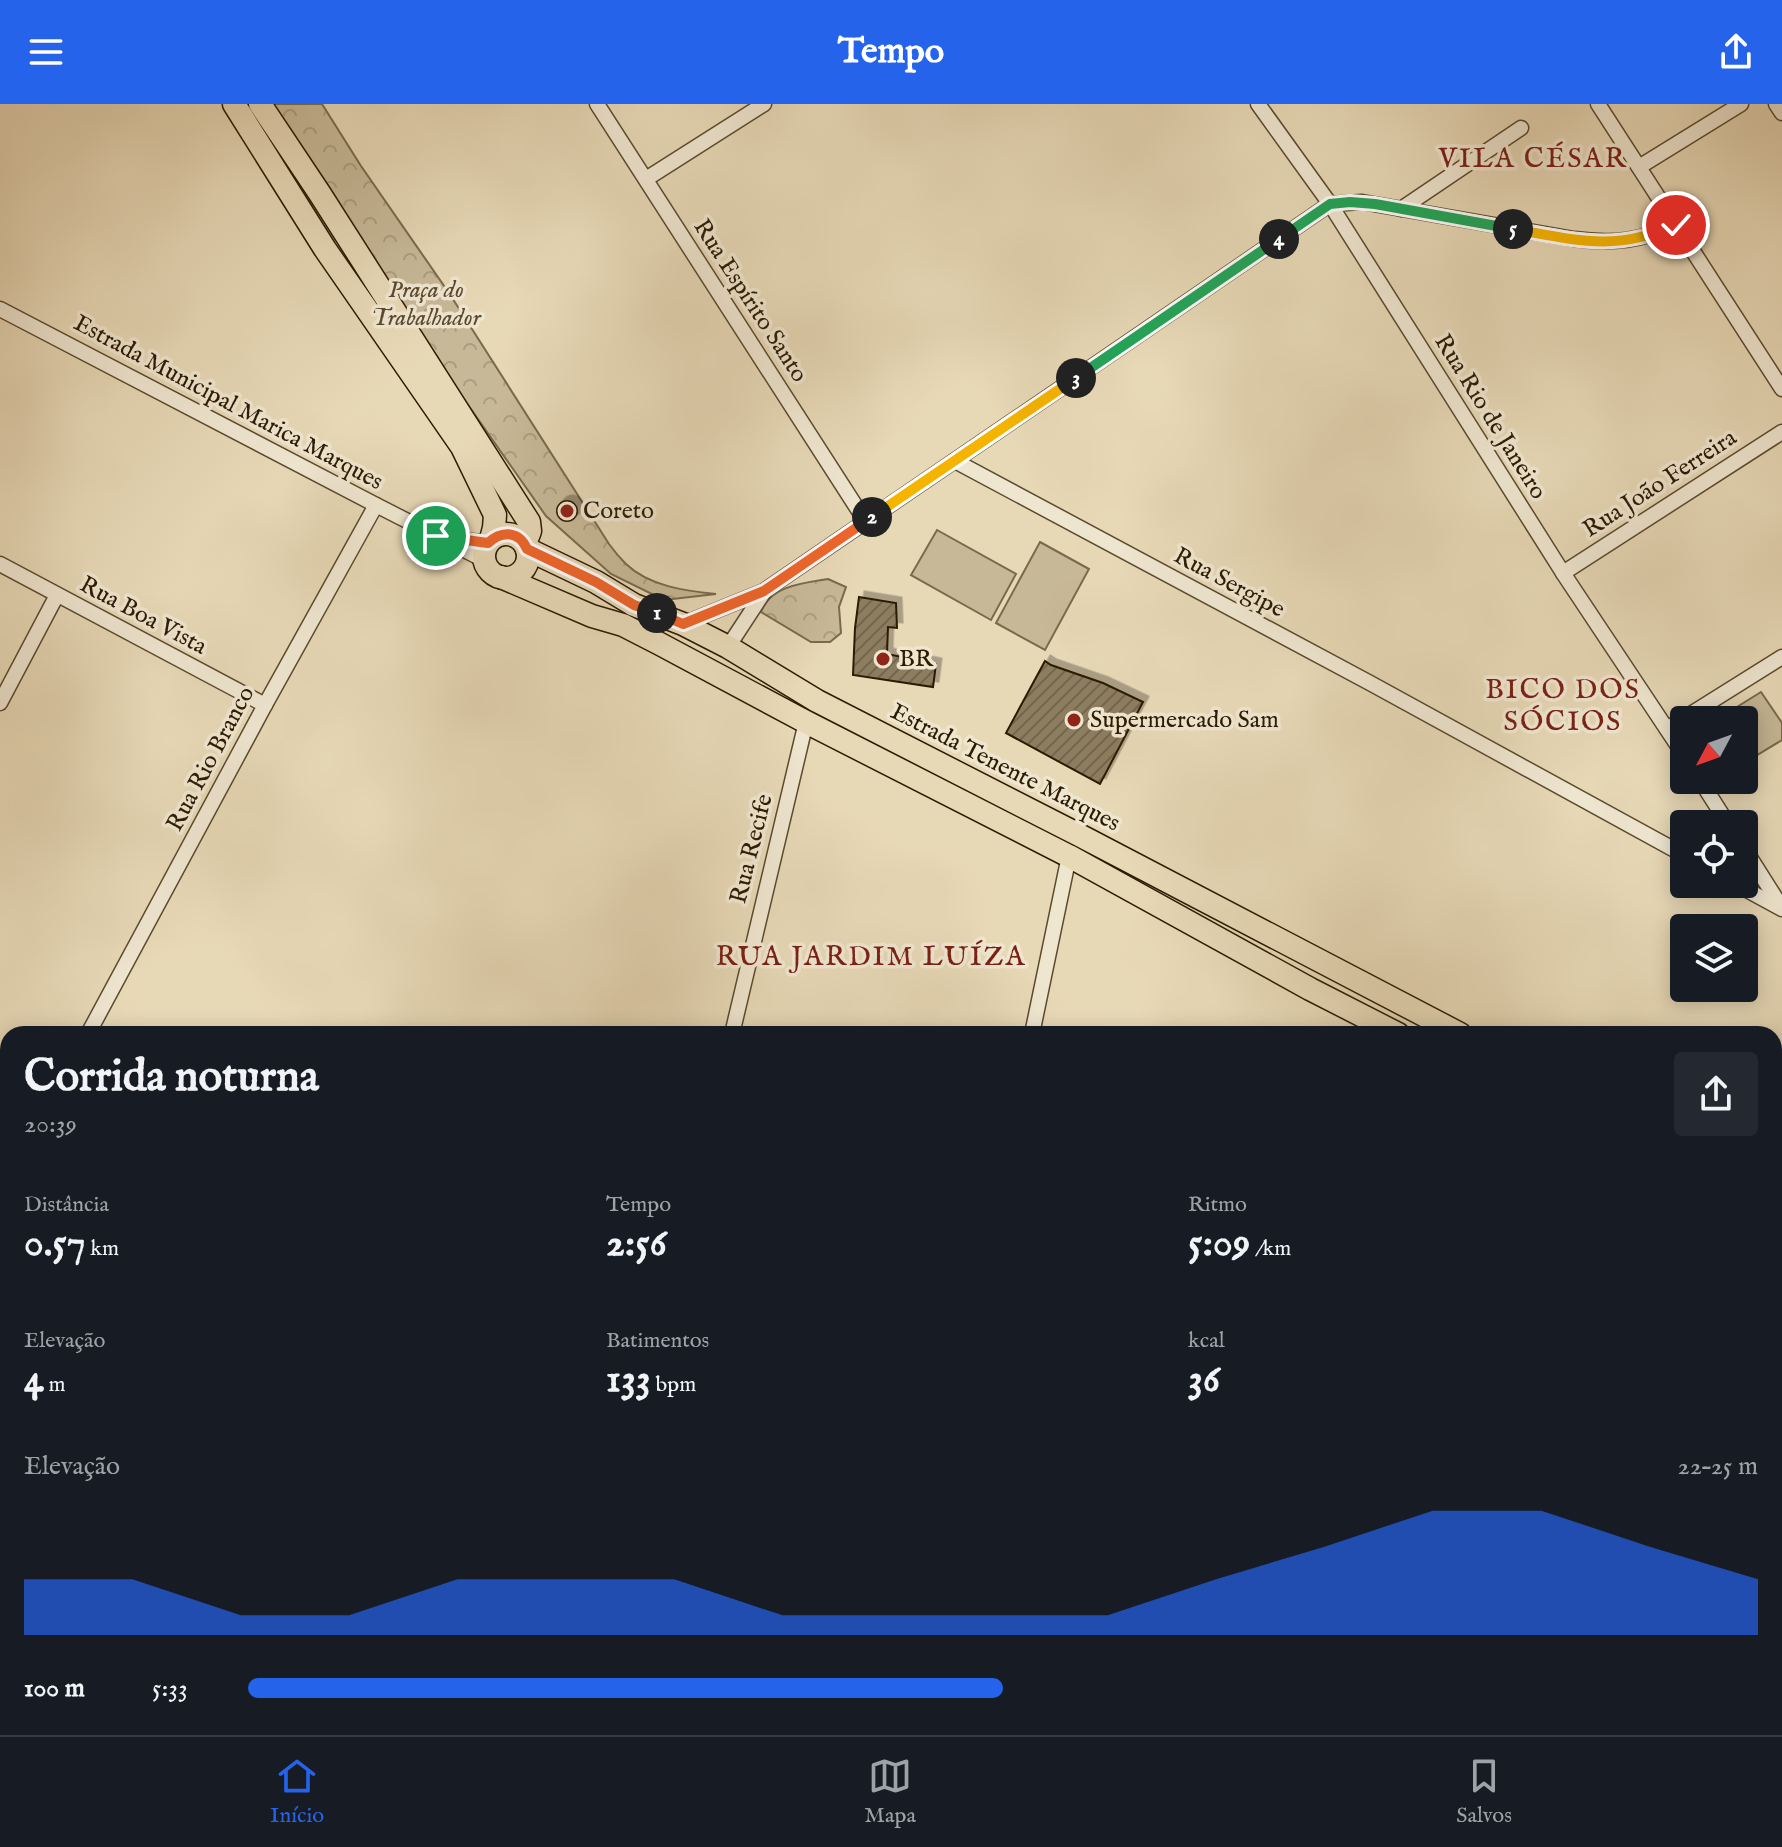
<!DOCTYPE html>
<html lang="pt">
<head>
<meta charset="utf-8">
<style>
  body { margin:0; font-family:"IM FELL English",serif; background:#242831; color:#f1f3f6; height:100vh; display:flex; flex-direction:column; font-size:30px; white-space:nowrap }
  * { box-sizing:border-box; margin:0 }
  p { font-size:26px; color:#9ea1a6 }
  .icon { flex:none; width:44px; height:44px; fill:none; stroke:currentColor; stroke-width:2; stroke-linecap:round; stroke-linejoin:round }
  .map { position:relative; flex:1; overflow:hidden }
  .details { position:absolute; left:0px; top:922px; width:1782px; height:710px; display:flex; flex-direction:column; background:#171b24; border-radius:24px 24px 0 0; box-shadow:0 4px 20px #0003 }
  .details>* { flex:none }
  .needle { width:52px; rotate:229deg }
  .tools { position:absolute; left:1670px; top:602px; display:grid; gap:16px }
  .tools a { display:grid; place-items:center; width:88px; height:88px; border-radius:8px; background:#171b24; box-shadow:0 4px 20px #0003; font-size:40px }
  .pin { position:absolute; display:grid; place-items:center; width:68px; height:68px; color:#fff; margin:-34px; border:4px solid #fff; border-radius:50%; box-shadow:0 2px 8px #0007 }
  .km { position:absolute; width:40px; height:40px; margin:-20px; border-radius:50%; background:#222; color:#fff; font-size:22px; line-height:40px; text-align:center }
  .round { display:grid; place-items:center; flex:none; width:84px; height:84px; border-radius:8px; background:#242831 }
  .head { display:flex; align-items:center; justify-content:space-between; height:136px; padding:0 24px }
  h1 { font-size:44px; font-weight:800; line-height:60px }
  .stats { display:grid; grid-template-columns:repeat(3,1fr); gap:12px; height:136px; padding:8px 24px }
  .stats div { display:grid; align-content:center }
  .stats b { font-size:40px; font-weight:800 }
  .stats small { font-size:22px; font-weight:400 }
  .stats p { font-size:22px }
  .chart { height:224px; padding:16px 24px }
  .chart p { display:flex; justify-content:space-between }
  .chart svg { width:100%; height:144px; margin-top:8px; fill:#2563eb; opacity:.7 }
  ul { padding:0 24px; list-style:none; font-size:26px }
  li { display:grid; grid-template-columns:128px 96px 1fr; align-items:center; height:60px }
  li i { height:20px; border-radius:10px; background:#2563eb }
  header { display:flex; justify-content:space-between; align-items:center; height:104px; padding:0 24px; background:#2563eb; color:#fff; font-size:36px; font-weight:800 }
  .dock { display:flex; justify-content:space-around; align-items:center; height:112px; border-top:2px solid #363941; background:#171b24; font-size:22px; color:#9ea1a6 }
  .dock a { display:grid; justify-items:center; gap:4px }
  .dock .current { color:#2563eb }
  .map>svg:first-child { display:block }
  .grass { fill:url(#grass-tufts); stroke:#796a4c; stroke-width:2 }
  .park { fill:url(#park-crowns); stroke:#796a4c; stroke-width:2 }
  .pitch { fill:#c7b897; stroke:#796a4c; stroke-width:2 }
  .building { fill:url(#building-hatch); stroke:#2b1b02; stroke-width:2; filter:url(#shadow) }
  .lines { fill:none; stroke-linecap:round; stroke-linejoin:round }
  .street-casing { stroke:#5a4a2f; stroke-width:17 }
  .primary-casing { stroke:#2b1b02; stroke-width:25 }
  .street { stroke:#efe6d0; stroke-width:14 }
  .primary { stroke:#e7d8b6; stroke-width:22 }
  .split-1-casing { stroke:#fff; stroke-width:16 }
  .split-2-casing { stroke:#fff; stroke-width:16 }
  .split-3-casing { stroke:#fff; stroke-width:16 }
  .split-4-casing { stroke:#fff; stroke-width:16 }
  .split-5-casing { stroke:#fff; stroke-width:16 }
  .split-6-casing { stroke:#fff; stroke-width:16 }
  .split-1 { stroke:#f0652b; stroke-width:10 }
  .split-2 { stroke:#f0652b; stroke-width:10 }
  .split-3 { stroke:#f5b400; stroke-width:10 }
  .split-4 { stroke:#22a559; stroke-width:10 }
  .split-5 { stroke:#22a559; stroke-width:10 }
  .split-6 { stroke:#f5b400; stroke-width:10 }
  .poi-dot { fill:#8f2418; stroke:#efe6d0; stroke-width:3 }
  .labels { text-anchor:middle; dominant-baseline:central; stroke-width:7; stroke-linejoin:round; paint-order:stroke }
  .park-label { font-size:24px; font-style:italic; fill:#5a4a2f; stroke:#efe6d0 }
  .street-label { font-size:24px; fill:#2b1b02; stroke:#efe6d0 }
  .poi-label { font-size:24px; fill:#2b1b02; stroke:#efe6d0; text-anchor:start }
  .quarter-label { font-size:28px; letter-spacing:2px; fill:#7a1f14; stroke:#efe6d0 }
</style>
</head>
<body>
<header><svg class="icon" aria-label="menu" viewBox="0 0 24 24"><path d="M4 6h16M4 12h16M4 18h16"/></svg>Tempo<svg class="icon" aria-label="share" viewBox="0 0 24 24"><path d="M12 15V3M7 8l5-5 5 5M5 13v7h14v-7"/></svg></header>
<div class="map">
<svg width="1782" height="1631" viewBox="0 0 1782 1631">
  <defs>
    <pattern id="grass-tufts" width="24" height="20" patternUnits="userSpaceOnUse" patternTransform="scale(2)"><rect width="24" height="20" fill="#c7b897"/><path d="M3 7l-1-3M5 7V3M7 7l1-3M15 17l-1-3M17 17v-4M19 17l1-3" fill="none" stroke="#ab9e80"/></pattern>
    <pattern id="park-crowns" width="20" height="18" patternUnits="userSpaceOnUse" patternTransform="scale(2)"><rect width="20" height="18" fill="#c7b897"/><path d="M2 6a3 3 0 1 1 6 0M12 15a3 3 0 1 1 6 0" fill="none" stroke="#ab9e80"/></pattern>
    <pattern id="building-hatch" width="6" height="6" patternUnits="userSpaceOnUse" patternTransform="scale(2)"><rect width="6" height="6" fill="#8d7d60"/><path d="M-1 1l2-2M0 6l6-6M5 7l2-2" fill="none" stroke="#73664d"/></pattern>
    <filter id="shadow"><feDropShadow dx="5.5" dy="-5.5" stdDeviation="0" flood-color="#0004"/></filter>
  </defs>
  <rect width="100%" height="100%" fill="#e7d8b6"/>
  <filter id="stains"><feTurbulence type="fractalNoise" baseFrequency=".0025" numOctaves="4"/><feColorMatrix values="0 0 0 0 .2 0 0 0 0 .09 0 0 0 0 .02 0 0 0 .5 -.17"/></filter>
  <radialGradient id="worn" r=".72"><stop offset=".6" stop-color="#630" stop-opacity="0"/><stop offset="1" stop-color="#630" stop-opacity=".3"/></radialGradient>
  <g class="grass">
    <polygon points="0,1519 8,1520 8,1624 222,1624 218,1631 0,1631"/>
    <polygon points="365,1624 510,1624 512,1631 371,1631"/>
    <polygon points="560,1624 963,1624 966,1631 554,1631 558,1629"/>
  </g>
  <g class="park">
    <path d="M273,0H322L361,62L449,189L609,440C614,447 620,454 626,460C649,482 685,487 716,490L664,496L611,470L546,412L407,214Z"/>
    <path d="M828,475L846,483L839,503L841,529L830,538H811L761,508C771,481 804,479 828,475Z"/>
  </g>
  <g class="pitch">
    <polygon points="937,426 1016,470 991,516 911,471"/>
    <polygon points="1040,438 1089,465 1045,546 996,519"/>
    <polygon points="1761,588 1782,619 1782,636 1744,659 1744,616 1716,616"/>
  </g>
  <g class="building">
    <circle cx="567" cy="407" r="10"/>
    <polygon points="859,493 896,499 897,524 888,523 887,550 936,560 933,583 853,571 855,524"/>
    <polygon points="1045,557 1051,561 1103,579 1143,598 1100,680 1006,629"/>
  </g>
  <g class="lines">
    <g class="street-casing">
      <g id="street">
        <polyline points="597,0 866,418"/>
        <polyline points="1258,0 1330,100 1563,469 1684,651"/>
        <polyline points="1598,0 1782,285"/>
        <polyline points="1776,0 1782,9"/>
        <polyline points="1639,63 1741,0"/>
        <polyline points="646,75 764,0"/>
        <polyline points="1401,105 1521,24"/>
        <polyline points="0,205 376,401 484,456"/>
        <polyline points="955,357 1370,579 1684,751"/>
        <polyline points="448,434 488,439"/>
        <polyline points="0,460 265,601"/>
        <polyline points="1563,469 1782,328"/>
        <path d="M683,520L764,487L1330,100L1362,98L1574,135C1614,140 1640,137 1676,121"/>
        <polyline points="728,543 764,488"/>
        <polyline points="0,599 57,491"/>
        <polyline points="1667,625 1782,553"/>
        <polyline points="1700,676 1728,720"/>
        <polyline points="1744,744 1782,804"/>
        <polyline points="1736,780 1782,805"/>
        <polyline points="88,930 265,601 376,401"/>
        <polyline points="732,930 806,618"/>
        <polyline points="1032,930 1069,752"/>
        <polyline points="0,976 8,981"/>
        <polyline points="0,1097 8,1082"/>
        <polyline points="1041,1624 1046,1631"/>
        <polyline points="1135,1631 1138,1624"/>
        <polyline points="1286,1631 1291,1624"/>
      </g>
    </g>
    <g class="primary-casing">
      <g id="primary">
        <polyline points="234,0 325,145 462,343 495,411 494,424 491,435"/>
        <polyline points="260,0 320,90 529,418 530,427 525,440"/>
        <circle cx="506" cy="452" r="22"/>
        <polyline points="527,445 596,478 634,501 683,520 728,543 817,597 1079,731 1460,930"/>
        <polyline points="501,473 592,512 623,521 660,540 806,618 1069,752 1310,885 1398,930"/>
        <polyline points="1774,1099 1782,1105"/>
        <polyline points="1774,1136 1782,1141"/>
      </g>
    </g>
    <use href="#street" class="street"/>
    <use href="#primary" class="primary"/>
  </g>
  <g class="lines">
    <g class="split-1-casing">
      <path id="split-1" d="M436,432L488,439C502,426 519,427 527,445L596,478L634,501L657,509"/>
    </g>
    <g class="split-2-casing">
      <polyline id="split-2" points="657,509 683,520 764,487 872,413"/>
    </g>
    <g class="split-3-casing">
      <polyline id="split-3" points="872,413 1076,274"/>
    </g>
    <g class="split-4-casing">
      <polyline id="split-4" points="1076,274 1279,135"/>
    </g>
    <g class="split-5-casing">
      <polyline id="split-5" points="1279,135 1330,100 1350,98 1375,100 1513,125"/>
    </g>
    <g class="split-6-casing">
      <path id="split-6" d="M1513,125C1576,136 1615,148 1676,121"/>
    </g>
    <use href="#split-1" class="split-1"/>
    <use href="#split-2" class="split-2"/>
    <use href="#split-3" class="split-3"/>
    <use href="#split-4" class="split-4"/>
    <use href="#split-5" class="split-5"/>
    <use href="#split-6" class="split-6"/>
  </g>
  <g class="poi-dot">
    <circle cx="567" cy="407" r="8"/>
    <circle cx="883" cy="555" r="8"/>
    <circle cx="1074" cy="616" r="8"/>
  </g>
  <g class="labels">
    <g class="park-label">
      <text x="426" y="186">Praça do<tspan x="426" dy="28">Trabalhador</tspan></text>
    </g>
    <g class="street-label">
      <text transform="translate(750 197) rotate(57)">Rua Espírito Santo</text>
      <text transform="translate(228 299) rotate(28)">Estrada Municipal Marica Marques</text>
      <text transform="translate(1490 313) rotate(58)">Rua Rio de Janeiro</text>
      <text transform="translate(1660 380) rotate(-33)">Rua João Ferreira</text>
      <text transform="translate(1229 479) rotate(28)">Rua Sergipe</text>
      <text transform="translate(143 512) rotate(28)">Rua Boa Vista</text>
      <text transform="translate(211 655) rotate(-62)">Rua Rio Branco</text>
      <text transform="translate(1005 664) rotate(27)">Estrada Tenente Marques</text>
      <text transform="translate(752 745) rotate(-76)">Rua Recife</text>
    </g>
    <g class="poi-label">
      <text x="583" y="407">Coreto</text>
      <text x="899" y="555">BR</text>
      <text x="1090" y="616">Supermercado Sam</text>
    </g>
    <g class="quarter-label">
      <text x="1533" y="55">VILA CÉSAR</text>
      <text x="1563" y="586">BICO DOS<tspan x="1563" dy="32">SÓCIOS</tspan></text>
      <text x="871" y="853">RUA JARDIM LUÍZA</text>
    </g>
  </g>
  <rect width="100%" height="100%" filter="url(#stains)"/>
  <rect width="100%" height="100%" fill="url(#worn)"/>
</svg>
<div class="tools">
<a><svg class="needle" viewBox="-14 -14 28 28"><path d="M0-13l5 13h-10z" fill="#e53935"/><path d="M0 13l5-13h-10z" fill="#9ea1a6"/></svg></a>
<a><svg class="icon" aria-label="locate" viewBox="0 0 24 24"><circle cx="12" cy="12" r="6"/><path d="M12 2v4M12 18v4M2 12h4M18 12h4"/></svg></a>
<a><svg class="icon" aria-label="layers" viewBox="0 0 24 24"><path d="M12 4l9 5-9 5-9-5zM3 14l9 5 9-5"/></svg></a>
</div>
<div class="pin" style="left:436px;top:432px;background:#1e9e55"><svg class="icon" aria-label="arrive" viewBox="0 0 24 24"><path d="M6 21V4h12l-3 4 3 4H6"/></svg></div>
<div class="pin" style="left:1676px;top:121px;background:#d93025"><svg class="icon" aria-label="check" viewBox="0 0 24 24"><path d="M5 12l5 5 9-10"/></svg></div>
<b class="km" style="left:657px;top:509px">1</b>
<b class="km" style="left:872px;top:413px">2</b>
<b class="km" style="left:1076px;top:274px">3</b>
<b class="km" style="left:1279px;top:135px">4</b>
<b class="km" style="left:1513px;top:125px">5</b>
<section class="details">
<div class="head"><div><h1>Corrida noturna</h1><p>20:39</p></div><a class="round"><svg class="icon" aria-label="share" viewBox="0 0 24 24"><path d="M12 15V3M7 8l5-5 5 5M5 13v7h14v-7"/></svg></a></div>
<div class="stats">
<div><p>Distância</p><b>0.57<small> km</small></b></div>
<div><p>Tempo</p><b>2:56</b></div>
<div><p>Ritmo</p><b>5:09<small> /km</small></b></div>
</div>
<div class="stats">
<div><p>Elevação</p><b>4<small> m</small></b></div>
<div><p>Batimentos</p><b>133<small> bpm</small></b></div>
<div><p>kcal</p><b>36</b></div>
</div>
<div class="chart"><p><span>Elevação</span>22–25 m</p>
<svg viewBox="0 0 160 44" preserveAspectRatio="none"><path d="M0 44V27L10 27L20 38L30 38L40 27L50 27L60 27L70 38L80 38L90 38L100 38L110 27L120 17L130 6L140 6L150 17L160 27V44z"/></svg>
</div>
<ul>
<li><b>100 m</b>5:33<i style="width:50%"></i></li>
</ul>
</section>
</div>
<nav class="dock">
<a class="current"><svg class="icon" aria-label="home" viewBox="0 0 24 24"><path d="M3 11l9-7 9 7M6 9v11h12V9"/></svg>Início</a>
<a><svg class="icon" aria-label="map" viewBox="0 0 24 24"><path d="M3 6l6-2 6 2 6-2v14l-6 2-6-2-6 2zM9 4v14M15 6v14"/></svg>Mapa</a>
<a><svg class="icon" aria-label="saved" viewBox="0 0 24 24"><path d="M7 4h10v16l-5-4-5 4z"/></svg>Salvos</a>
</nav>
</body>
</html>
